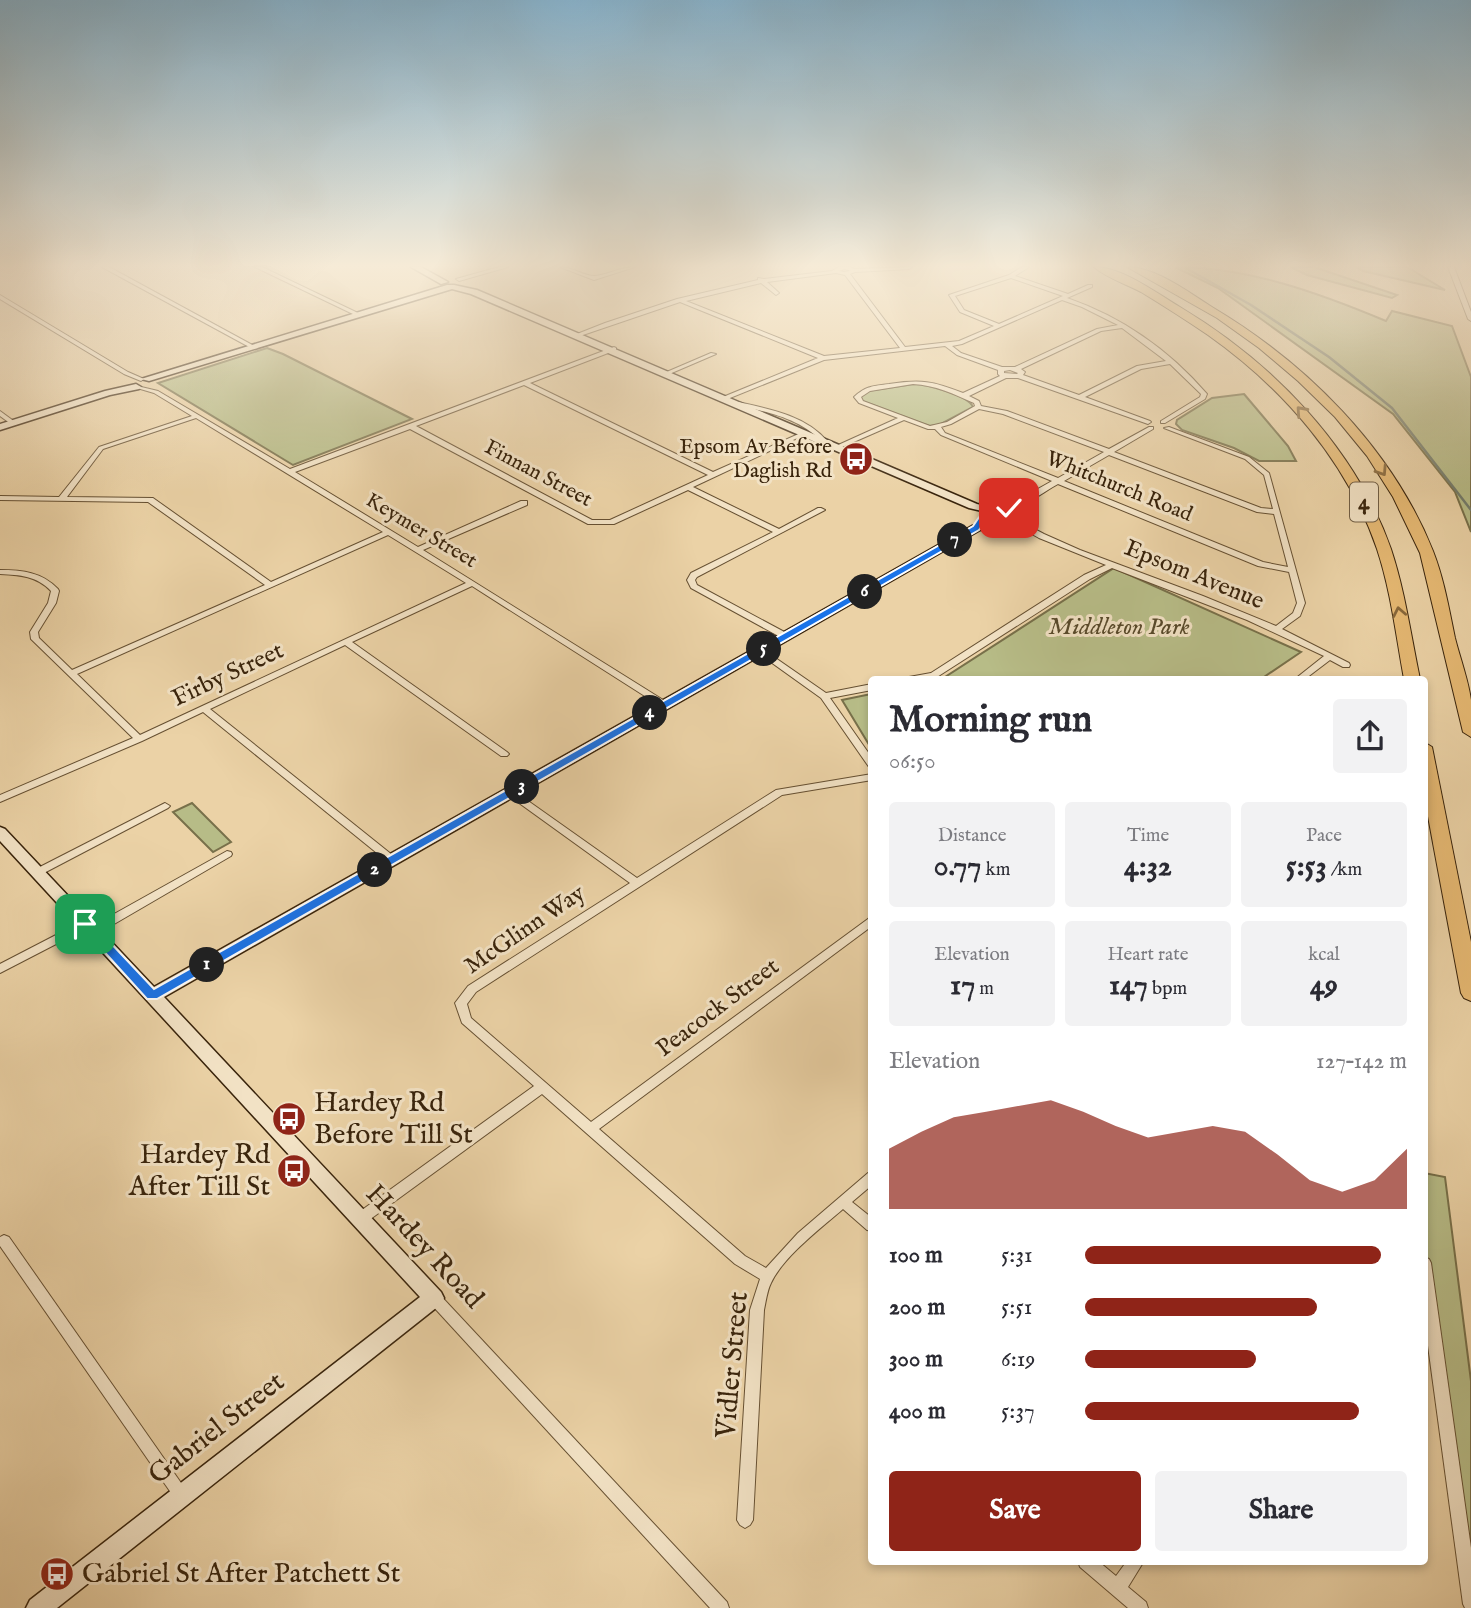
<!DOCTYPE html>
<html lang="en">
<head>
<meta charset="utf-8">
<style>
  body { margin:0; font-family:"IM FELL English",serif; background:#f2f2f3; color:#2b2b33; height:100vh; display:flex; flex-direction:column; font-size:26px; white-space:nowrap }
  * { box-sizing:border-box; margin:0 }
  p { font-size:23px; color:#7c7c81 }
  .icon { flex:none; width:38px; height:38px; fill:none; stroke:currentColor; stroke-width:2; stroke-linecap:round; stroke-linejoin:round }
  .map { position:relative; flex:1; overflow:hidden }
  .panel { position:absolute; left:868px; top:676px; width:560px; height:889px; display:flex; flex-direction:column; background:#fff; border-radius:7px; box-shadow:0 4px 10px #0003 }
  .panel>* { flex:none }
  .pin { position:absolute; display:grid; place-items:center; width:60px; height:60px; color:#fff; margin:-30px; border-radius:14px; box-shadow:0 4px 10px #0006 }
  .km { position:absolute; width:35px; height:35px; margin:-18px; border-radius:50%; background:#222; color:#fff; font-size:19px; line-height:35px; text-align:center }
  .round { display:grid; place-items:center; flex:none; width:74px; height:74px; border-radius:7px; background:#f2f2f3 }
  .head { display:flex; align-items:center; justify-content:space-between; height:119px; padding:0 21px }
  h1 { font-size:38px; font-weight:700; line-height:52px }
  .figures { display:grid; grid-template-columns:repeat(3,1fr); gap:10px; height:119px; padding:7px 21px }
  .figures div { display:grid; align-content:center; border-radius:7px; background:#f2f2f3; text-align:center }
  .figures b { font-size:30px; font-weight:700 }
  .figures small { font-size:19px; font-weight:400 }
  .figures p { font-size:19px }
  .chart { height:196px; padding:14px 21px }
  .chart p { display:flex; justify-content:space-between }
  .chart svg { width:100%; height:126px; margin-top:7px; fill:#8f2418; opacity:.7 }
  .primary-button { display:flex; gap:14px; margin-top:auto; padding:14px 21px }
  .primary-button a { flex:1; height:80px; border-radius:7px; background:#8f2418; color:#fff; font-size:28px; font-weight:700; line-height:80px; text-align:center }
  .primary-button a+a { background:#f2f2f3; color:#2b2b33 }
  ul { padding:0 21px; list-style:none; font-size:23px }
  li { display:grid; grid-template-columns:112px 84px 1fr; align-items:center; height:52px }
  li i { height:18px; border-radius:9px; background:#8f2418 }
  .map>svg:first-child { display:block }
  .green { fill:#b7bc87; stroke:#78704a; stroke-width:2 }
  .lines { fill:none; stroke-linecap:round; stroke-linejoin:round }
  .stream { stroke:#737c6c; stroke-width:2.5 }
  .street-casing { stroke:#665032; stroke-width:2 }
  .secondary-casing { stroke:#39240c; stroke-width:3 }
  .highway-casing { stroke:#39240c; stroke-width:2 }
  .street { fill:#f2e2c5; fill-rule:evenodd }
  .secondary { fill:#f2e2c5; fill-rule:evenodd }
  .highway { fill:#e6b973; fill-rule:evenodd }
  .oneway { stroke:#87673a }
  .route { fill:#1a73e8; stroke:#fff; stroke-width:2 }
  .labels { text-anchor:middle; dominant-baseline:central; stroke-width:6; stroke-linejoin:round; paint-order:stroke }
  .far-poi-label { font-size:21px; fill:#39240c; stroke:#f2e2c5; text-anchor:end }
  .far-street-label { font-size:21px; fill:#39240c; stroke:#f2e2c5 }
  .shield { fill:#f2e2c5; stroke:#705d44; stroke-width:2 }
  .shield-label { font-size:23px; font-weight:bold; fill:#39240c }
  .street-label { font-size:24px; fill:#39240c; stroke:#f2e2c5 }
  .park-label { font-size:24px; font-style:italic; fill:#584a2b; stroke:#f2e2c5 }
  .near-poi-label { font-size:28px; fill:#39240c; stroke:#f2e2c5; text-anchor:start }
  .near-street-label { font-size:28px; fill:#39240c; stroke:#f2e2c5 }
</style>
</head>
<body>
<div class="map">
<svg width="1471" height="1608" viewBox="0 0 1471 1608">
  <rect width="100%" height="100%" fill="#ebd2a6"/>
  <filter id="stains"><feTurbulence type="fractalNoise" baseFrequency=".00286" numOctaves="4"/><feColorMatrix values="0 0 0 0 .2 0 0 0 0 .09 0 0 0 0 .02 0 0 0 .5 -.17"/></filter>
  <radialGradient id="worn" r=".72"><stop offset=".6" stop-color="#630" stop-opacity="0"/><stop offset="1" stop-color="#630" stop-opacity=".3"/></radialGradient>
  <g class="green">
    <path d="M1175,267C1248,267 1319,293 1386,321L1392,311L1452,326L1471,377V532L1455,492L1393,414L1218,288Z"/>
    <polygon points="1291,267 1314,267 1397,295 1392,298 1307,275"/>
    <polygon points="1356,267 1407,267 1445,290 1363,271"/>
    <polygon points="267,348 283,354 412,419 293,465 158,383"/>
    <path d="M914,384C928,385 968,395 973,407L939,425L929,426L862,401L859,396L861,392Z"/>
    <polygon points="1244,394 1288,446 1296,461 1259,461 1234,448 1182,430 1176,424 1177,420 1212,398"/>
    <polygon points="1114,568 1301,652 1261,679 942,679"/>
    <polygon points="871,694 872,694 871,748 842,700"/>
    <polygon points="192,803 231,842 213,852 173,812"/>
    <polygon points="1424,1173 1445,1177 1471,1381 1471,1604 1425,1263"/>
  </g>
  <g class="lines">
    <polyline class="stream" points="1184,267 1251,305 1329,357 1392,408 1471,510"/>
    <g class="street-casing">
      <g id="street">
        <polygon points="102,267 109,267 258,348 253,349"/>
        <polygon points="255,267 262,267 360,314 355,315"/>
        <polygon points="499,267 508,267 459,281 456,279"/>
        <path d="M560,267C573,267 583,276 594,276C605,276 620,267 635,267L594,280Z"/>
        <path d="M839,267H850L854,269L912,267L909,269L855,272L850,274L905,347L959,341L994,326L960,312L949,295L1009,275L1022,267H1029L1015,276L1068,294L1088,285H1092V287L1067,298C1122,317 1169,350 1207,394L1205,399L1165,423H1161V421L1200,397L1201,394L1170,364L1141,369L1085,397L1150,421L1151,422L1148,424L1018,378H1006L969,396L979,401L981,406L1007,411L1109,449L1149,427H1153V429L1114,452L1261,508L1273,509L1264,475L1245,459L1164,428L1169,427L1249,457L1269,473L1305,603L1300,616L1282,629L1349,663L1350,665L1349,667H1343L1330,660L1305,679H1295L1324,656L1247,620L1112,568L1090,579L937,677L926,679H908L909,677L931,673L1084,575L1106,565L1039,538L1005,519L1004,517L1008,515L1044,534L1080,550L1203,596L1276,626L1293,613L1297,603L1289,572L1258,566L1058,484C1040,494 1018,512 996,513V509L1013,503L1052,481L941,435L935,429H928L904,420L840,448H836V446L898,418L859,403L854,397C866,386 873,386 889,384C921,379 933,381 963,393L1000,376L998,374V370L957,355L945,346L824,360L725,400L722,398L723,397L818,358L680,302L577,337L572,336L605,323L677,299L758,280V278L764,279L832,271ZM844,269L849,270L850,271L844,272L839,271ZM836,273L845,275L900,348L824,356L686,301L761,283L776,295L779,293L778,292L767,282ZM1011,278L1063,296L999,324L964,310L955,296ZM1062,300L1082,307L1118,325L1097,329L1015,367H1002L961,353L952,346L962,344ZM1122,328L1166,361L1137,366L1079,395L1023,375L1025,372L1021,369L1101,331ZM1010,370L1018,373L1017,374L1004,373V371ZM913,384C935,385 954,394 974,403L975,406L947,422L930,426L863,401L861,397L870,391ZM979,409L1003,414L1104,452L1058,478L945,433L941,427L951,424ZM1109,455L1257,512L1274,514L1288,567L1263,562L1064,481Z"/>
        <polygon points="1448,267 1454,267 1471,312 1471,321 1468,319"/>
        <polygon points="0,295 128,372 144,379 141,381 124,374 0,299"/>
        <path d="M614,347L616,348V350L530,383L713,472L803,432L808,433L693,487L779,529L818,508H821L825,510L697,577L695,580L697,585L790,635L791,637L790,639H784L691,588L687,580L691,573L773,532L688,490L614,524H588L410,429L295,472L418,547L521,501H527V505L423,550L668,703L669,705L668,707H662L472,586L352,642L507,752L509,754L507,756H501L345,645L210,709L396,858L397,860L396,862H388L203,712L142,741L0,802V795L133,738L31,639L30,632L48,603L51,591C37,576 20,575 0,574V570C22,570 42,572 58,589L59,591L56,603L38,632L39,638L72,670L265,585L148,502L0,500V496L59,497L99,447L192,416L154,393L137,388V386L158,391L290,469ZM524,385L708,475L610,520H592L416,426ZM196,418L383,532L271,582L153,498L67,497L103,449ZM388,535L466,583L140,735L77,674Z"/>
        <polygon points="711,353 716,354 667,375 662,374"/>
        <path d="M738,402C770,409 807,416 828,442L823,443C801,418 767,412 736,405V403Z"/>
        <polygon points="0,411 15,422 15,424 11,424 0,416"/>
        <polygon points="761,648 826,693 872,684 872,690 830,698 872,758 872,768 869,767 821,698 758,653 757,651"/>
        <path d="M872,774V780L782,795L476,992L467,1004L471,1018L591,1122L872,916V926L599,1129L745,1256L766,1268L798,1233L868,1173L872,1172V1185L852,1202L872,1218V1231L867,1230L843,1209C821,1228 783,1257 771,1283C767,1291 766,1301 764,1310L753,1520L750,1525L745,1528L740,1525L737,1520L750,1310L760,1279L735,1264L542,1094L365,1223L360,1225L355,1223L354,1219L355,1215L534,1086L462,1023L455,1003L468,986L630,883L508,795L506,793L508,791H514L637,878L776,790Z"/>
        <polygon points="165,803 170,806 168,808 42,874 38,875 33,872 34,870"/>
        <polygon points="227,851 231,852 232,854 231,856 97,934 89,934 88,931 89,928"/>
        <polygon points="85,920 89,921 90,924 89,927 0,973 0,964"/>
        <polygon points="4,1235 9,1237 186,1490 189,1495 186,1500 181,1503 176,1500 0,1246 0,1237"/>
        <polygon points="1424,1257 1429,1259 1431,1263 1471,1548 1471,1608 1465,1608 1463,1604 1424,1316"/>
        <polygon points="434,1292 439,1294 727,1602 729,1608 710,1608 429,1302 427,1298 429,1294"/>
        <polygon points="1078,1561 1098,1561 1116,1576 1127,1561 1144,1561 1128,1587 1146,1602 1148,1608 1128,1608 1080,1567"/>
      </g>
    </g>
    <g class="secondary-casing">
      <g id="secondary">
        <polygon points="411,267 421,267 448,282 441,284"/>
        <path d="M447,285H454L477,290L977,504L1010,512L1013,519L1001,525L980,530L164,997L441,1292L444,1298L441,1304L57,1608H26L30,1600L420,1297L0,841V827L5,829L154,987L972,526L985,522L980,518L982,511L969,508L471,294L452,289L149,381L141,379ZM995,514L1002,516V518L997,519L990,516Z"/>
        <polygon points="136,384 141,387 139,389 110,395 0,430 0,424 105,391"/>
      </g>
    </g>
    <g class="highway-casing">
      <g id="highway">
        <path d="M1094,267C1123,267 1156,293 1180,307C1272,362 1355,447 1391,549C1405,591 1411,636 1420,679H1404C1396,636 1391,591 1377,549C1347,461 1283,388 1208,335C1186,320 1164,306 1141,292C1126,284 1107,278 1094,267Z"/>
        <path d="M1127,267C1156,267 1188,292 1212,307C1306,363 1392,448 1433,551C1444,579 1449,609 1455,638C1460,658 1468,679 1471,700C1471,712 1471,725 1471,737L1463,732L1420,553L1393,497L1367,456L1335,417L1298,381L1259,348L1217,318Z"/>
        <polygon points="1424,742 1432,747 1471,942 1471,1001 1464,998 1461,993 1424,795"/>
      </g>
    </g>
    <use href="#street" class="street"/>
    <use href="#secondary" class="secondary"/>
    <use href="#highway" class="highway"/>
  </g>
  <defs><path id="oneway-chevron" d="M-2-3.5L2.5 0L-2 3.5" fill="none" stroke-width="1.6" stroke-linecap="round" stroke-linejoin="round" transform="scale(1.75)"/></defs>
  <g class="oneway">
    <use href="#oneway-chevron" transform="translate(1301 411) rotate(-132)"/>
    <use href="#oneway-chevron" transform="translate(1382 471) rotate(57)"/>
    <use href="#oneway-chevron" transform="translate(1399 612) rotate(-101)"/>
  </g>
  <linearGradient id="sky" x2="0" y2="1"><stop stop-color="#88b5d0"/><stop offset="0.54" stop-color="#f6ebd7"/><stop offset="1" stop-color="#f6ebd7" stop-opacity="0"/></linearGradient>
  <rect width="1471" height="492" fill="url(#sky)"/>
  <polygon class="route" points="1009,505 1012,509 990,514 979,530 157,999 147,999 79,924 81,921 90,921 154,989 973,526 984,510"/>
  <defs>
    <g id="bus-disc" transform="scale(1.75)"><circle r="9.5" fill="#8f2418" stroke="#f2e2c5"/><path d="M-5-6H5V4H4V6H2V4H-2V6H-4V4H-5ZM-3.5-4V0h7V-4ZM-3.5 1.2v1.5H-2V1.2ZM2 1.2v1.5H3.5V1.2Z" fill="#fff"/></g>
  </defs>
  <g fill-rule="evenodd">
    <use href="#bus-disc" x="856" y="459"/>
    <use href="#bus-disc" x="289" y="1119"/>
    <use href="#bus-disc" x="294" y="1171"/>
    <use href="#bus-disc" x="57" y="1574"/>
  </g>
  <g class="labels">
    <g class="far-poi-label">
      <text x="832" y="447">Epsom Av Before<tspan x="832" dy="24">Daglish Rd</tspan></text>
    </g>
    <g class="far-street-label">
      <text transform="translate(538 474) rotate(28)">Finnan Street</text>
      <text transform="translate(1119 487) rotate(22)">Whitchurch Road</text>
      <text transform="translate(421 531) rotate(31)">Keymer Street</text>
    </g>
    <rect class="shield" x="1350" y="482.5" width="28" height="39" rx="5"/>
    <g class="shield-label">
      <text x="1364" y="502">4</text>
    </g>
    <g class="street-label">
      <text transform="translate(1194 575) rotate(22)">Epsom Avenue</text>
      <text transform="translate(228 675) rotate(-25)">Firby Street</text>
      <text transform="translate(525 930) rotate(-34)">McGlinn Way</text>
      <text transform="translate(718 1008) rotate(-37)">Peacock Street</text>
    </g>
    <g class="park-label">
      <text x="1119" y="627">Middleton Park</text>
    </g>
    <g class="near-poi-label">
      <text x="314" y="1103">Hardey Rd<tspan x="314" dy="32">Before Till St</tspan></text>
      <text x="270" y="1155" text-anchor="end">Hardey Rd<tspan x="270" dy="32">After Till St</tspan></text>
      <text x="82" y="1574">Gabriel St After Patchett St</text>
    </g>
    <g class="near-street-label">
      <text transform="translate(424 1247) rotate(47)">Hardey Road</text>
      <text transform="translate(733 1365) rotate(-85)">Vidler Street</text>
      <text transform="translate(217 1429) rotate(-38)">Gabriel Street</text>
    </g>
  </g>
  <rect width="100%" height="100%" filter="url(#stains)"/>
  <rect width="100%" height="100%" fill="url(#worn)"/>
</svg>
<div class="pin" style="left:85px;top:924px;background:#1e9e55"><svg class="icon" aria-label="arrive" viewBox="0 0 24 24"><path d="M6 21V4h12l-3 4 3 4H6"/></svg></div>
<div class="pin" style="left:1009px;top:508px;background:#d93025"><svg class="icon" aria-label="check" viewBox="0 0 24 24"><path d="M5 12l5 5 9-10"/></svg></div>
<b class="km" style="left:207px;top:965px">1</b>
<b class="km" style="left:375px;top:870px">2</b>
<b class="km" style="left:522px;top:787px">3</b>
<b class="km" style="left:650px;top:713px">4</b>
<b class="km" style="left:764px;top:649px">5</b>
<b class="km" style="left:865px;top:592px">6</b>
<b class="km" style="left:955px;top:540px">7</b>
<section class="panel">
<div class="head"><div><h1>Morning run</h1><p>06:50</p></div><a class="round"><svg class="icon" aria-label="share" viewBox="0 0 24 24"><path d="M12 15V3M7 8l5-5 5 5M5 13v7h14v-7"/></svg></a></div>
<div class="figures">
<div><p>Distance</p><b>0.77<small> km</small></b></div>
<div><p>Time</p><b>4:32</b></div>
<div><p>Pace</p><b>5:53<small> /km</small></b></div>
</div>
<div class="figures">
<div><p>Elevation</p><b>17<small> m</small></b></div>
<div><p>Heart rate</p><b>147<small> bpm</small></b></div>
<div><p>kcal</p><b>49</b></div>
</div>
<div class="chart"><p><span>Elevation</span>127–142 m</p>
<svg viewBox="0 0 160 44" preserveAspectRatio="none"><path d="M0 44V23L10 17L20 12L30 10L40 8L50 6L60 10L70 15L80 19L90 17L100 15L110 17L120 25L130 34L140 38L150 34L160 23V44z"/></svg>
</div>
<ul>
<li><b>100 m</b>5:31<i style="width:92%"></i></li>
<li><b>200 m</b>5:51<i style="width:72%"></i></li>
<li><b>300 m</b>6:19<i style="width:53%"></i></li>
<li><b>400 m</b>5:37<i style="width:85%"></i></li>
</ul>
<div class="primary-button"><a>Save</a><a>Share</a></div>
</section>
</div>
</body>
</html>
